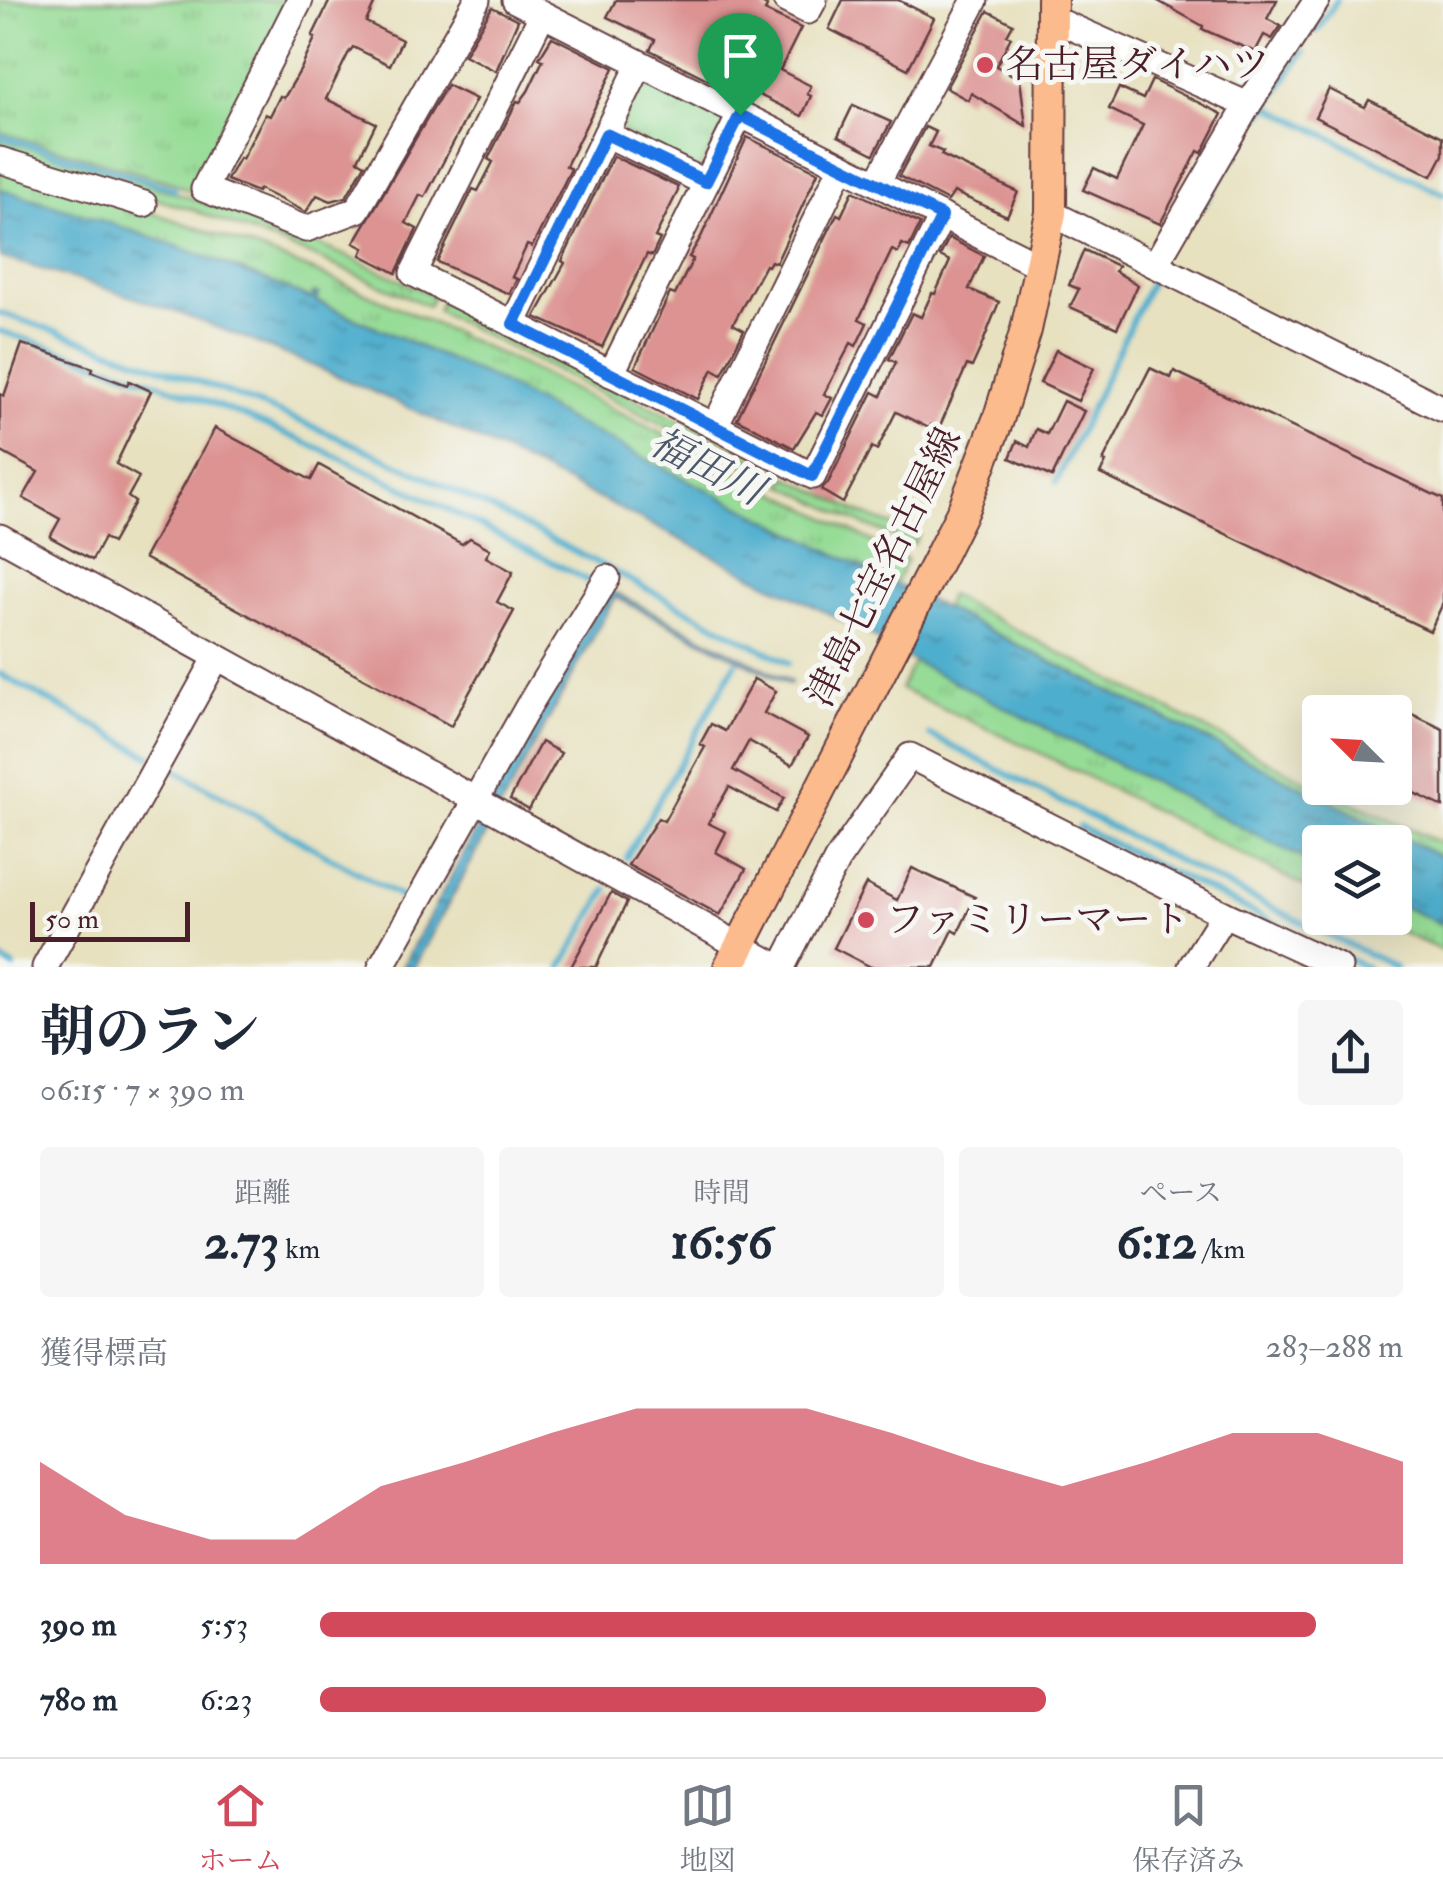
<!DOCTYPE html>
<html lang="ja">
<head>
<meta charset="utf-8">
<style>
  body { margin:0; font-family:"IM FELL Double Pica","Noto Serif JP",serif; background:#f6f6f7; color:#1f2937; height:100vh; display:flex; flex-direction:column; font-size:38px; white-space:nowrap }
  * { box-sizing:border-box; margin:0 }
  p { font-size:32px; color:#747a83 }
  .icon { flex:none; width:55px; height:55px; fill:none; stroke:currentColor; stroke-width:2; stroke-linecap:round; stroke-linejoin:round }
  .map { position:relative; height:967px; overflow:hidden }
  .panel { display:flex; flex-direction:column; background:#fff; flex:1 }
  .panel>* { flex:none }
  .needle { width:65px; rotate:294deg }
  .tools { position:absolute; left:1302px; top:695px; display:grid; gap:20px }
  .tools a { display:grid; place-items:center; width:110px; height:110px; border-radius:10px; background:#fff; box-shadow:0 10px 40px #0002; font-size:50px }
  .scale { position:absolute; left:30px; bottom:25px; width:160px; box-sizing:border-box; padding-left:10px; border:5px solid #4a1f2b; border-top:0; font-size:28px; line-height:35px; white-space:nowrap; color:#4a1f2b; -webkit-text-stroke:8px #f6f6f2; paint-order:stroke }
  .pin { position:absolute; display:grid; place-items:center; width:85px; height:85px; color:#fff; margin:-102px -42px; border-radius:50% 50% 50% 0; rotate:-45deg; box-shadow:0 0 10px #0007 }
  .pin .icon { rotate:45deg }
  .round { display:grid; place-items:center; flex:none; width:105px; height:105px; border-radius:10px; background:#f6f6f7 }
  .overview { display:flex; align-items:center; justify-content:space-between; height:170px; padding:0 40px }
  h1 { font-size:55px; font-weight:700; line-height:75px }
  .figures { display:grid; grid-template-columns:repeat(3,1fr); gap:15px; height:170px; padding:10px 40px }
  .figures div { display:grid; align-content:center; border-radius:10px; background:#f6f6f7; text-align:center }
  .figures b { font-size:50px; font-weight:700 }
  .figures small { font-size:28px; font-weight:400 }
  .figures p { font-size:28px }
  .chart { height:280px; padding:20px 40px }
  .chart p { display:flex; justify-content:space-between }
  .chart svg { width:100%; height:180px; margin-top:10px; fill:#d1495b; opacity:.7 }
  ul { padding:0 40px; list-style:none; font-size:32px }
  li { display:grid; grid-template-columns:160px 120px 1fr; align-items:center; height:75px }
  li i { height:25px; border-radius:12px; background:#d1495b }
  .tabs { display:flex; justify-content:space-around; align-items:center; height:140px; border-top:2px solid #e0e1e3; background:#fff; font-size:28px; color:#747a83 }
  .tabs a { display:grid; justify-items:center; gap:5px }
  .tabs .on { color:#d1495b }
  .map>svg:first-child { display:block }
  .grass { fill:url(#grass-tufts); stroke:#707e60; stroke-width:2.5 }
  .water { fill:url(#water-ripples); stroke:#4c667c; stroke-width:2.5 }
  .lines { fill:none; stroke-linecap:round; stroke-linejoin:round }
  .stream { stroke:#4eaecd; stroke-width:6 }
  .building { fill:#dc9392 }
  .minor-casing { stroke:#623c41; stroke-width:29 }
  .major-casing { stroke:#623c41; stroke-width:34 }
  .minor { stroke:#fff; stroke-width:25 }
  .major { stroke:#fbbb8d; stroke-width:30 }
  .route-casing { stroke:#fff; stroke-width:20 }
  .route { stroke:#1a73e8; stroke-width:12 }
  .poi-dot { fill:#d1495b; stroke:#f6f6f2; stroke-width:4 }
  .labels { text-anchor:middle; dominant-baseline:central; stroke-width:10; stroke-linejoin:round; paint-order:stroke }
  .poi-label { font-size:38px; fill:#4a1f2b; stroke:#f6f6f2; text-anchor:start }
  .street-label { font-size:38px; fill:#4a1f2b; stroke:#f6f6f2 }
  .water-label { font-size:40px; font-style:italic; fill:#4c586c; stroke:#f6f6f2 }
</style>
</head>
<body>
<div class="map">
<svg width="1443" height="967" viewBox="0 0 1443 967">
  <defs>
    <pattern id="grass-tufts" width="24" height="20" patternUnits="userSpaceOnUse" patternTransform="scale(2.5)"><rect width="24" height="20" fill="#96dc96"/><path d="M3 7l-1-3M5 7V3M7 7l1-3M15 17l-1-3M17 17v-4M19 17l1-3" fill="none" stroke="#83bc81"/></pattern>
    <pattern id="water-ripples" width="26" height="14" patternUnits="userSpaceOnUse" patternTransform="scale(2.5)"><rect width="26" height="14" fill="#4eaecd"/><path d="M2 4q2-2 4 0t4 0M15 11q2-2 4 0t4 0" fill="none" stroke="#438da7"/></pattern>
  </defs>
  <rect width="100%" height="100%" fill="#f6f6f2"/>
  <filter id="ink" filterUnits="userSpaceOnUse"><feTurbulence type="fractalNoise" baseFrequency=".01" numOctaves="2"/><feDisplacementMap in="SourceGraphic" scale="20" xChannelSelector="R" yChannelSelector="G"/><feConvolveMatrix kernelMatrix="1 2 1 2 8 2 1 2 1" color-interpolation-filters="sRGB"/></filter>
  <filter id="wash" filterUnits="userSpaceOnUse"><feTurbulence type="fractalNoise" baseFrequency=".0048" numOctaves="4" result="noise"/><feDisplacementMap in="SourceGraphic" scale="40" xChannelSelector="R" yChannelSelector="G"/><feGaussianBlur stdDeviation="2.25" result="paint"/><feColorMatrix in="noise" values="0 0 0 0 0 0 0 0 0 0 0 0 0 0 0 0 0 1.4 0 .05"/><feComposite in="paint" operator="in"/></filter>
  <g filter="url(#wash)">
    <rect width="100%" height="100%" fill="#e7e1bf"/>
    <g class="grass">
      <polygon points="0,0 290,0 191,192 176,184 0,132"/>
      <polygon points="652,82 721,114 726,123 698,170 625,134 621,125 640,88"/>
      <path d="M0,139C148,183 294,226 433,296L428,306L313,256L190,209L0,154Z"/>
      <path d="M0,166C104,197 207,228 308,269C513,353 709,459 907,559L895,584L572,422L496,380L316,301L318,295L312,300C206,255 110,221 0,189Z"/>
      <polygon points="441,301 781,472 777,482 437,311"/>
      <polygon points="787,477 870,517 919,535 914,544 864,525 783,485"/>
      <polygon points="949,595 1320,788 1443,844 1443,858 944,608"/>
      <polygon points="914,661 1320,867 1320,894 1028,747 900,689"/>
      <polygon points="1395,903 1443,925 1443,951 1369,918 1395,918"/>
    </g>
    <g class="water">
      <path d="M0,189C110,221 206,254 311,299L314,293L318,295L316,301L496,380L572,422L1443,858V925L1395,903V842H1320V867L891,650L870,634C648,525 428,405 195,319C131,295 65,276 0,257Z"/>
      <polygon points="608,589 791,682 790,685 615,597 414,967 402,967"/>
    </g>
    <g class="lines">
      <g class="stream">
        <polyline points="1317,31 1337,0"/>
        <polyline points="1268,106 1443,194"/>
        <polyline points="1262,115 1303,52"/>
        <polyline points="0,136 175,189"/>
        <polyline points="1203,206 1250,133"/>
        <path d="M0,313C125,354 249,397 369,451C512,515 649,591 789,663"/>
        <path d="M0,331C66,352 132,373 196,397C332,449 462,516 591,582"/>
        <polyline points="1056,482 1153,277"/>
        <polyline points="0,674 150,756"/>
        <polyline points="930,735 1221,883 1395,967"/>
        <polyline points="170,767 408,901"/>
        <polyline points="1079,827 1301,936"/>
        <polyline points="626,858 736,663"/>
        <polyline points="1344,957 1366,967"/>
        <polyline points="0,959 14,967"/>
        <polyline points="562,967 607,889"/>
      </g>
    </g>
    <g id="blocks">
      <g class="building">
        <polygon points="330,0 376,0 366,22 402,40 390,65 353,47 348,54 326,99 376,123 358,160 365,164 346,197 331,201 317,195 306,212 259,189 257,192 227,180 239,158 242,159 265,114 270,116 280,96 284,98 301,69 315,38 312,37"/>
        <polygon points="616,0 755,0 767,6 765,11 801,28 780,70 811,86 807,94 811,96 802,116 753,92 750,99 725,88 650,50 655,40 607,17"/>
        <polygon points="843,0 898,0 934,18 908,69 829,29"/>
        <polygon points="1156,0 1277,0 1267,19 1281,26 1272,39 1264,35 1255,52 1202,29 1203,26"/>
        <polygon points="492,7 518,20 496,71 464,55"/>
        <polygon points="988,11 1013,24 1007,35 1011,37 996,66 1020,79 1026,126 971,93 968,100 946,88"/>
        <polygon points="552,37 614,68 566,166 571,169 532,247 527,245 512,277 517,279 509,294 437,262 473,189 478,191 493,162 488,159 517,101 520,102 528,91 543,60 539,58"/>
        <polygon points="1152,80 1222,114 1202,153 1198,151 1160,224 1083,190 1094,168 1117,179 1143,125 1109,109 1119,88 1143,99"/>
        <polygon points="447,85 476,99 425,197 420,195 406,223 417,229 396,273 361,255 364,248 354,243"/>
        <polygon points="1329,89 1365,107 1369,100 1443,137 1443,155 1432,176 1315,117"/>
        <polygon points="853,105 891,122 874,154 838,136"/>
        <polygon points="925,127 936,132 929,146 943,152 941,155 1018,192 1007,216 954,192 948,201 899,176"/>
        <polygon points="747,137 818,172 776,263 771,261 768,266 765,265 733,324 744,330 722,374 713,369 698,399 635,367 670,293 675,295 693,259 689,257 701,237"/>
        <polygon points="613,156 678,187 678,191 655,237 660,239 652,256 647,254 602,347 535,317 565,263 562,261"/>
        <polygon points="853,191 920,224 909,247 902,244 898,253 892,250 859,319 867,323 856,346 851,343 824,394 832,398 823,415 816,412 794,448 737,419 837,214 841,216"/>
        <polygon points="949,238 984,256 969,289 999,302 981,347 972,367 967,365 939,428 931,425 929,428 896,412 877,450 872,447 843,503 821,490 828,483 873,392 881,396 896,362 889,359 912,313 921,317 932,293 935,294 950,261 940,256"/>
        <polygon points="1084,250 1118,266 1115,271 1138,285 1117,328 1070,307 1079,289 1069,285"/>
        <polygon points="22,344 93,368 92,372 127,385 129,381 151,391 116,464 139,477 128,497 135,502 112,543 104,538 92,560 50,537 60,519 23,498 38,472 0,451 0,394 4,396"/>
        <polygon points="1056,350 1094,368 1078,401 1040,383"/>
        <polygon points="1150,368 1171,378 1174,371 1443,499 1443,603 1430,631 1100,474 1106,462 1103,461"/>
        <polygon points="1063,401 1084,411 1052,477 1010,458 1017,441 1029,447 1036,429 1047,434"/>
        <polygon points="215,428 311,480 319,465 462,544 470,538 490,549 486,557 513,572 497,602 514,611 451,726 144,558"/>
        <polygon points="754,679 776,691 764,713 808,737 792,765 749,741 733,770 784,798 776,812 729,787 708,823 726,832 716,852 746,869 720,915 628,865 658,818 664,821 705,747 700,744 711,724 725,731"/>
        <polygon points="1395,706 1443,729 1443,807 1395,784"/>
        <polygon points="541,742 561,753 529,810 510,799"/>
        <polygon points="912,868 975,897 958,933 953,930 935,967 871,967 834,948 866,884 897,900"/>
        <polygon points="611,893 627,902 596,967 571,967"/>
      </g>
    </g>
  </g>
  <g filter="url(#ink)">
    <use href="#blocks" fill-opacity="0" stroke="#623c41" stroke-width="2.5"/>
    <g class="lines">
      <g class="minor-casing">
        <g id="minor">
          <polyline points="300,0 204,189 306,229 357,210 477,0"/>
          <polyline points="515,0 1040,266"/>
          <polyline points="786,0 808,11 814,0"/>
          <polyline points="542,15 413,273 813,476 942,216"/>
          <polyline points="1051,18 1248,105"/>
          <polyline points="606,134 706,183"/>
          <polyline points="0,160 144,204"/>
          <polyline points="877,183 975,0"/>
          <polyline points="1051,213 1443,409"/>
          <polyline points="1155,265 1248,105 1317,0"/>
          <polyline points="513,324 640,64"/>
          <polyline points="611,374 740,115"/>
          <polyline points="715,426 842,166"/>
          <polyline points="0,537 778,967"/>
          <polyline points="45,967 217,657"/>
          <polyline points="381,967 529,705 607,578"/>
          <polyline points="782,967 837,860 910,756 1224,914 1339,967"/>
          <polyline points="1191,967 1224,914"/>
        </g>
      </g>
      <g class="major-casing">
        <polyline id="major" points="729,967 937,562 963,510 998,420 1026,330 1051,213 1052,0"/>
      </g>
      <use href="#minor" class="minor"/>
      <use href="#major" class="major"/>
    </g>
  </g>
  <g class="lines" filter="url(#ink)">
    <g class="route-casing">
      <polygon id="route" points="740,115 942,216 812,476 513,324 606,134 706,182"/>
    </g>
    <use href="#route" class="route"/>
  </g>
  <g class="poi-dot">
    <circle cx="985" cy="65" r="10"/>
    <circle cx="866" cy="920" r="10"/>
  </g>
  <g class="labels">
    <g class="poi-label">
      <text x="1005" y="65">名古屋ダイハツ</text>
      <text x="886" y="920">ファミリーマート</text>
    </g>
    <g class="street-label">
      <text transform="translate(884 567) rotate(-64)">津島七宝名古屋線</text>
    </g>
    <g class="water-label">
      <text transform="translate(707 467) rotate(27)">福田川</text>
    </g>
  </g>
</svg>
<div class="tools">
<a><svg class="needle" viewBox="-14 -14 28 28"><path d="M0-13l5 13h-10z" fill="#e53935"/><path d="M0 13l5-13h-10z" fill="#747a83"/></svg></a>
<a><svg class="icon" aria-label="layers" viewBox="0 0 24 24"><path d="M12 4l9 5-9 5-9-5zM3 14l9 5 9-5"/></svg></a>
</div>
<div class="scale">50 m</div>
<div class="pin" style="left:740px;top:115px;background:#1e9e55"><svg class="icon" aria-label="arrive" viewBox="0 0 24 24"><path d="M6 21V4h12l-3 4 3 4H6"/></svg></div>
</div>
<section class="panel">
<div class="overview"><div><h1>朝のラン</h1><p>06:15 · 7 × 390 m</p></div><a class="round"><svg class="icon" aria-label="share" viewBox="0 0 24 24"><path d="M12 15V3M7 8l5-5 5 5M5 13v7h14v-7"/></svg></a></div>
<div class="figures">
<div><p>距離</p><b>2.73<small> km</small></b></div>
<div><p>時間</p><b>16:56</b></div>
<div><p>ペース</p><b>6:12<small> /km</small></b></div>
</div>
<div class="chart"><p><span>獲得標高</span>283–288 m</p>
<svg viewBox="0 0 160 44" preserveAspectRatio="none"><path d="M0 44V19L10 32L20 38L30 38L40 25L50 19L60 12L70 6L80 6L90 6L100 12L110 19L120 25L130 19L140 12L150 12L160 19V44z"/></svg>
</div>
<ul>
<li><b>390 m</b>5:53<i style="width:92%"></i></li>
<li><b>780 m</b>6:23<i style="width:67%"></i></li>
</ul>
</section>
<nav class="tabs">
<a class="on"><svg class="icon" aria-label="home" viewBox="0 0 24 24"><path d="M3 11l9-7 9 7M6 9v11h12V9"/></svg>ホーム</a>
<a><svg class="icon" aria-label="map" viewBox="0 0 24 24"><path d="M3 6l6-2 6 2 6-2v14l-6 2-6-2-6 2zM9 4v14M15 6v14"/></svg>地図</a>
<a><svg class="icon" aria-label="saved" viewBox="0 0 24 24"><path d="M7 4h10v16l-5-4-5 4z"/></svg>保存済み</a>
</nav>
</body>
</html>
